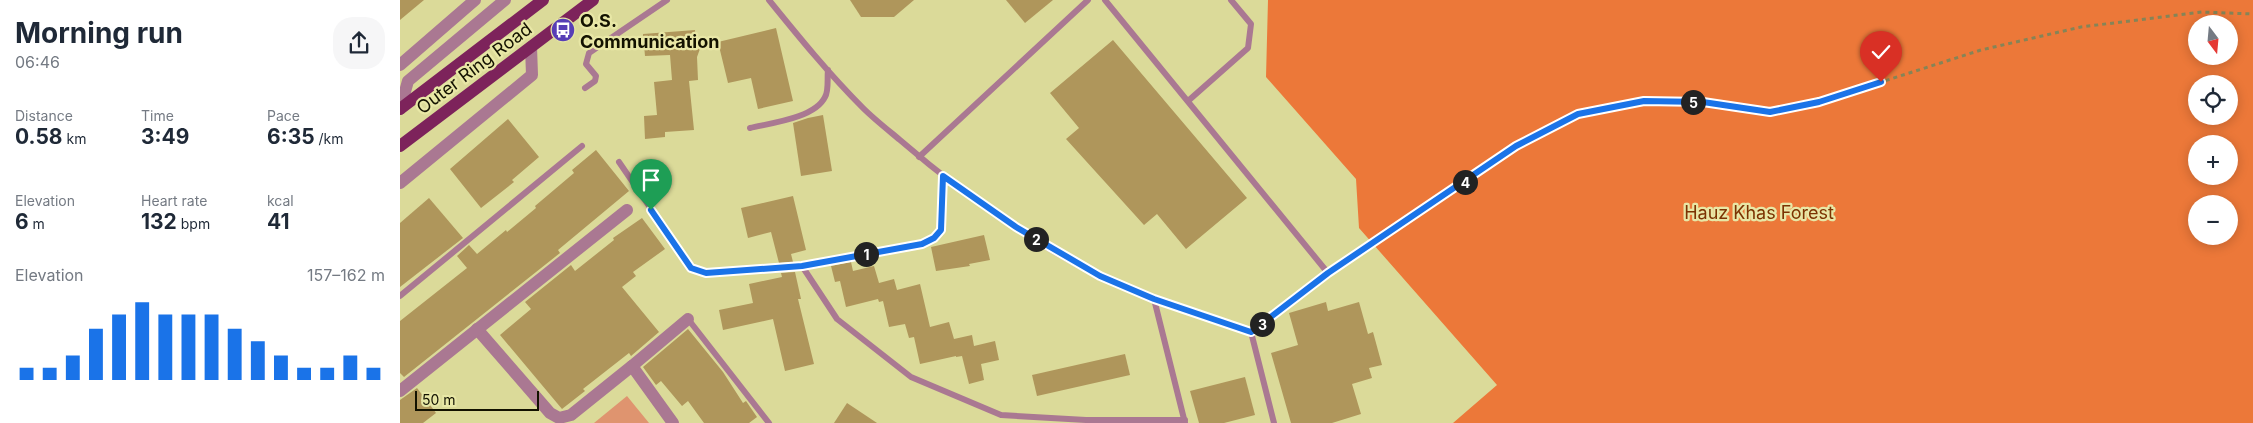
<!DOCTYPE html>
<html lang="en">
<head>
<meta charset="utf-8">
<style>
  body { margin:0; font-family:Inter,sans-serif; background:#f6f6f7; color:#1f2937; height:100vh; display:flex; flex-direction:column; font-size:19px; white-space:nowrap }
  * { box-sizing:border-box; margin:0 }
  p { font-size:16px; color:#747a83 }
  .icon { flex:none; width:28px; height:28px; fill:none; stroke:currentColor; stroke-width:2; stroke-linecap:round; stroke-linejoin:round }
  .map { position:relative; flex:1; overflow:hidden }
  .sheet { display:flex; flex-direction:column; background:#fff; width:400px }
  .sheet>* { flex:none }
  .needle { width:32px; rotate:164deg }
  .buttons { position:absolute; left:1788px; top:15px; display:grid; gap:10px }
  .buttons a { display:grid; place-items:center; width:50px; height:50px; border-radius:50%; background:#fff; box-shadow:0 2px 12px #0003; font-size:25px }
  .scale { position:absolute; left:15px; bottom:12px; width:124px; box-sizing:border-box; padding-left:5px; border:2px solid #131200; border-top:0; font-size:14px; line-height:18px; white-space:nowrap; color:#131200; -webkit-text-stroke:4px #e8e7a6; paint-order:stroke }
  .pin { position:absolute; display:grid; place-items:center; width:42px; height:42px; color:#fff; margin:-51px -21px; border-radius:50% 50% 50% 0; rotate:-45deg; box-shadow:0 0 5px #0007 }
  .pin .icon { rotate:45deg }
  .km { position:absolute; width:25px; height:25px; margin:-12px; border-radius:50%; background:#222; color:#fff; font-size:14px; line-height:25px; text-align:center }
  .round { display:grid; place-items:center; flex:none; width:52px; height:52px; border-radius:20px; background:#f6f6f7 }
  .overview { display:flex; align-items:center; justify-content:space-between; height:85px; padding:0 15px }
  h1 { font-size:28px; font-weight:700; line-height:38px }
  .figures { display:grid; grid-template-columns:repeat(3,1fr); gap:8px; height:85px; padding:5px 15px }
  .figures div { display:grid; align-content:center }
  .figures b { font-size:21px; font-weight:700 }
  .figures small { font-size:14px; font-weight:400 }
  .figures p { font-size:14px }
  .chart { height:140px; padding:10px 15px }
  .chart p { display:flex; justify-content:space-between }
  .chart svg { width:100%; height:90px; margin-top:5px; stroke:#1a73e8; stroke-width:6 }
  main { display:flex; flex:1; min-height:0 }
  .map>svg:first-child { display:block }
  .green { fill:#df946f }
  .forest { fill:#ec7839; fill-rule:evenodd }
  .building { fill:#af965b }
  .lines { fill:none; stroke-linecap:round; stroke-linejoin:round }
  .path { stroke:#858457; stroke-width:3; stroke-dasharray:4 4; stroke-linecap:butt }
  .service { stroke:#aa7892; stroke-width:6 }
  .minor { stroke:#aa7892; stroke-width:12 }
  .tertiary { stroke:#aa7892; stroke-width:12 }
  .primary { stroke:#7d235b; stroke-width:12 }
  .route-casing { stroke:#fff; stroke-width:10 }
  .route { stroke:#1a73e8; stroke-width:6 }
  .labels { text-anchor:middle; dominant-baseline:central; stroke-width:4.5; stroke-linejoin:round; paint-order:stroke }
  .poi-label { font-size:18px; font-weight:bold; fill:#131200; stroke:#e8e7a6; text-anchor:start }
  .street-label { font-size:18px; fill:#131200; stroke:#e8e7a6 }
  .park-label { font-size:18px; fill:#7c3302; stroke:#e8e7a6 }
</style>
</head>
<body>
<main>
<section class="sheet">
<div class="overview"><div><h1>Morning run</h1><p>06:46</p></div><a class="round"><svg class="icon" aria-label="share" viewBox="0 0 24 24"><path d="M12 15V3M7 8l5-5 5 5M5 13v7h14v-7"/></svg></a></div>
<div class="figures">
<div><p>Distance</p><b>0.58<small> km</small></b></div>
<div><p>Time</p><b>3:49</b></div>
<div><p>Pace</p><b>6:35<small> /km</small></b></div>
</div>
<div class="figures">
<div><p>Elevation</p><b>6<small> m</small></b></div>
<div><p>Heart rate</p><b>132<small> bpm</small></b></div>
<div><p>kcal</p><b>41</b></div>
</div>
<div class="chart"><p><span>Elevation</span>157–162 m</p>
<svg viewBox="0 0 160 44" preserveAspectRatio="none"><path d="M5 44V38M15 44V38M25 44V32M35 44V19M45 44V12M55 44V6M65 44V12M75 44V12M85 44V12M95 44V19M105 44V25M115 44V32M125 44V38M135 44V38M145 44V32M155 44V38"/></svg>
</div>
</section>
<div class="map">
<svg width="1853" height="423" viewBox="0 0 1853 423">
  <rect width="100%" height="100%" fill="#dbda99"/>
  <polygon class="green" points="227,396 249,423 194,423"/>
  <path class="forest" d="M868,0H1853V423H1053L1097,385L959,228L956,179L866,77ZM1796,24H1829V56H1796ZM1796,84H1829V116H1796ZM1796,144H1829V176H1796ZM1796,204H1829V236H1796Z"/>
  <g class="building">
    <polygon points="0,0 24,0 0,20"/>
    <polygon points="450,0 514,0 494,17 461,17"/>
    <polygon points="606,0 653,0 625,23"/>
    <polygon points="376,28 393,101 358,109 351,78 328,83 318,42"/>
    <polygon points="295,30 296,47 301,46 297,57 298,80 289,81 294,130 265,132 265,137 245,139 244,116 257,115 254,82 272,80 270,55 245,56 243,34"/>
    <polygon points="713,40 847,198 786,249 757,214 744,225 666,139 679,128 650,93"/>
    <polygon points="423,115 432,171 401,176 393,123 408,118"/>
    <polygon points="108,119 139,157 112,180 114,182 81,208 50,169"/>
    <polygon points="196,150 229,191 158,250 160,253 4,377 0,373 0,321 67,268 57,256 69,245 77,254 106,230 107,232 136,208 135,206 174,173 172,170"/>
    <polygon points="393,196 406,250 391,254 393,262 379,263 371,232 348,238 341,208"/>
    <polygon points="29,198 63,238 0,287 0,223"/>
    <polygon points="242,218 265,249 233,272 236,276 222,287 259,332 231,356 229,353 183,389 185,391 162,409 100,335 131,309 125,302 171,265 175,271 214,240 213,238"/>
    <polygon points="584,235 590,260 569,264 570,266 536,271 531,247"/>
    <polygon points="451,262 453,271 474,266 479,283 494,279 497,290 520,284 530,327 549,322 554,339 572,335 574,346 595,341 599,360 581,364 584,380 569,384 562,356 556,357 556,356 520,364 514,337 509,338 505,324 489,327 483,301 479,302 478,299 446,307 440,281 435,282 431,266"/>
    <polygon points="395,272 401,299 398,299 414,364 385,371 373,319 323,330 319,310 353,303 349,284 382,277 381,273"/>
    <polygon points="926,302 928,311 959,302 968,334 973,332 982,365 969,368 972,378 952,384 961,414 932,423 891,423 871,353 898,345 889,313"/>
    <polygon points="288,329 323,372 343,403 346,401 357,417 349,423 304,423 288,401 282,406 261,381 256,385 243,367"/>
    <polygon points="725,354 730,375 637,396 632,375"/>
    <polygon points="845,377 855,415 824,423 799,423 790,391"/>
    <polygon points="17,388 36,413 23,423 0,423 0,400"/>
    <polygon points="447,403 477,423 434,423"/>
  </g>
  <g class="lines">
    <polyline class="path" points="937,267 1115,146 1178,114 1244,101 1303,102 1370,112 1419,102 1581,50 1681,27 1802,12 1853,14"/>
    <g class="service">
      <path d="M369,0C399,37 429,74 463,108C474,119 488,130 500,140C560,192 628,240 699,276C747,300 801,315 851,332L928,273L705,0"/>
      <polyline points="185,88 195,81 196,76 186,64 189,53 267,0"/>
      <polyline points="788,101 848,48 851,24 831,0"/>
      <path d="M350,128C371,123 415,118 425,97C429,91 427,78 428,70"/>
      <polyline points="519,157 688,0"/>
      <polyline points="219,162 291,267 306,273 402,266 437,319 511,377 601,415 686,420 785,420"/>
      <polyline points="402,266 522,244 534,238 541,230 543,175"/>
      <polyline points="0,296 182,146"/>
      <polyline points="754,299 785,423"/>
      <polyline points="288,319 369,423"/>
      <polyline points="851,332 874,423"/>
    </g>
    <g class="minor">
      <polyline points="0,65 75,0"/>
      <polyline points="0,183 132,75 131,47"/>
      <polyline points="77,329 150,413 159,418 171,415 232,366 273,423"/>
      <polyline points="232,366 288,319"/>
      <polyline points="0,391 227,210"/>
    </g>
    <polyline class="tertiary" points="0,109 8,81 105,0"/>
    <g class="primary">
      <polyline points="0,109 143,0"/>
      <polyline points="0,146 193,0"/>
    </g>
  </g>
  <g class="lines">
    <g class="route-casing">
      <polyline id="route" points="251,210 291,268 306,273 402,266 522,244 534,238 541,230 543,176 616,227 700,276 754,299 851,332 928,273 1116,146 1178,114 1244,101 1303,102 1370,112 1419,102 1481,82"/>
    </g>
    <use href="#route" class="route"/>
  </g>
  <defs>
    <g id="bus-disc" transform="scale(1.25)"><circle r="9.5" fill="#573eb6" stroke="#e8e7a6"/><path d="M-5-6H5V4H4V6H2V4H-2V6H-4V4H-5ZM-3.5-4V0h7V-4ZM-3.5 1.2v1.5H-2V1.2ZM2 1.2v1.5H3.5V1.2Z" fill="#fff"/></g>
  </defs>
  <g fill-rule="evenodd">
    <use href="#bus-disc" x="163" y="30"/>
  </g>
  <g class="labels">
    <g class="poi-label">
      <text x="180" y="20">O.S.<tspan x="180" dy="21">Communication</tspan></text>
    </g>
    <g class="street-label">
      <text transform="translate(74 68) rotate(-37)">Outer Ring Road</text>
    </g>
    <g class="park-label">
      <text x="1359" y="212">Hauz Khas Forest</text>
    </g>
  </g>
</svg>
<div class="buttons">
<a><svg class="needle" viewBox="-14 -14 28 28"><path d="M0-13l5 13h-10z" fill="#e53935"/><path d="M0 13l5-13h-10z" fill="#747a83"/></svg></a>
<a><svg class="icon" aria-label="locate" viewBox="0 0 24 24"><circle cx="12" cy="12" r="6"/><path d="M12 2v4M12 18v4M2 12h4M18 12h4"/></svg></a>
<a>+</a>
<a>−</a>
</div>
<div class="scale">50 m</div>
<div class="pin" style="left:251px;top:210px;background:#1e9e55"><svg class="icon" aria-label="arrive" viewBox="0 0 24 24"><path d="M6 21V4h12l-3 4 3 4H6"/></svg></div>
<div class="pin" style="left:1481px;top:82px;background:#d93025"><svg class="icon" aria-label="check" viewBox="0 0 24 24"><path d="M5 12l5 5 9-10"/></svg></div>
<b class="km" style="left:466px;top:254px">1</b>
<b class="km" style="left:636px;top:239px">2</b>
<b class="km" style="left:862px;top:324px">3</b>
<b class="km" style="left:1065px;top:182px">4</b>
<b class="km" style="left:1293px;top:102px">5</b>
</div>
</main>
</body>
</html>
